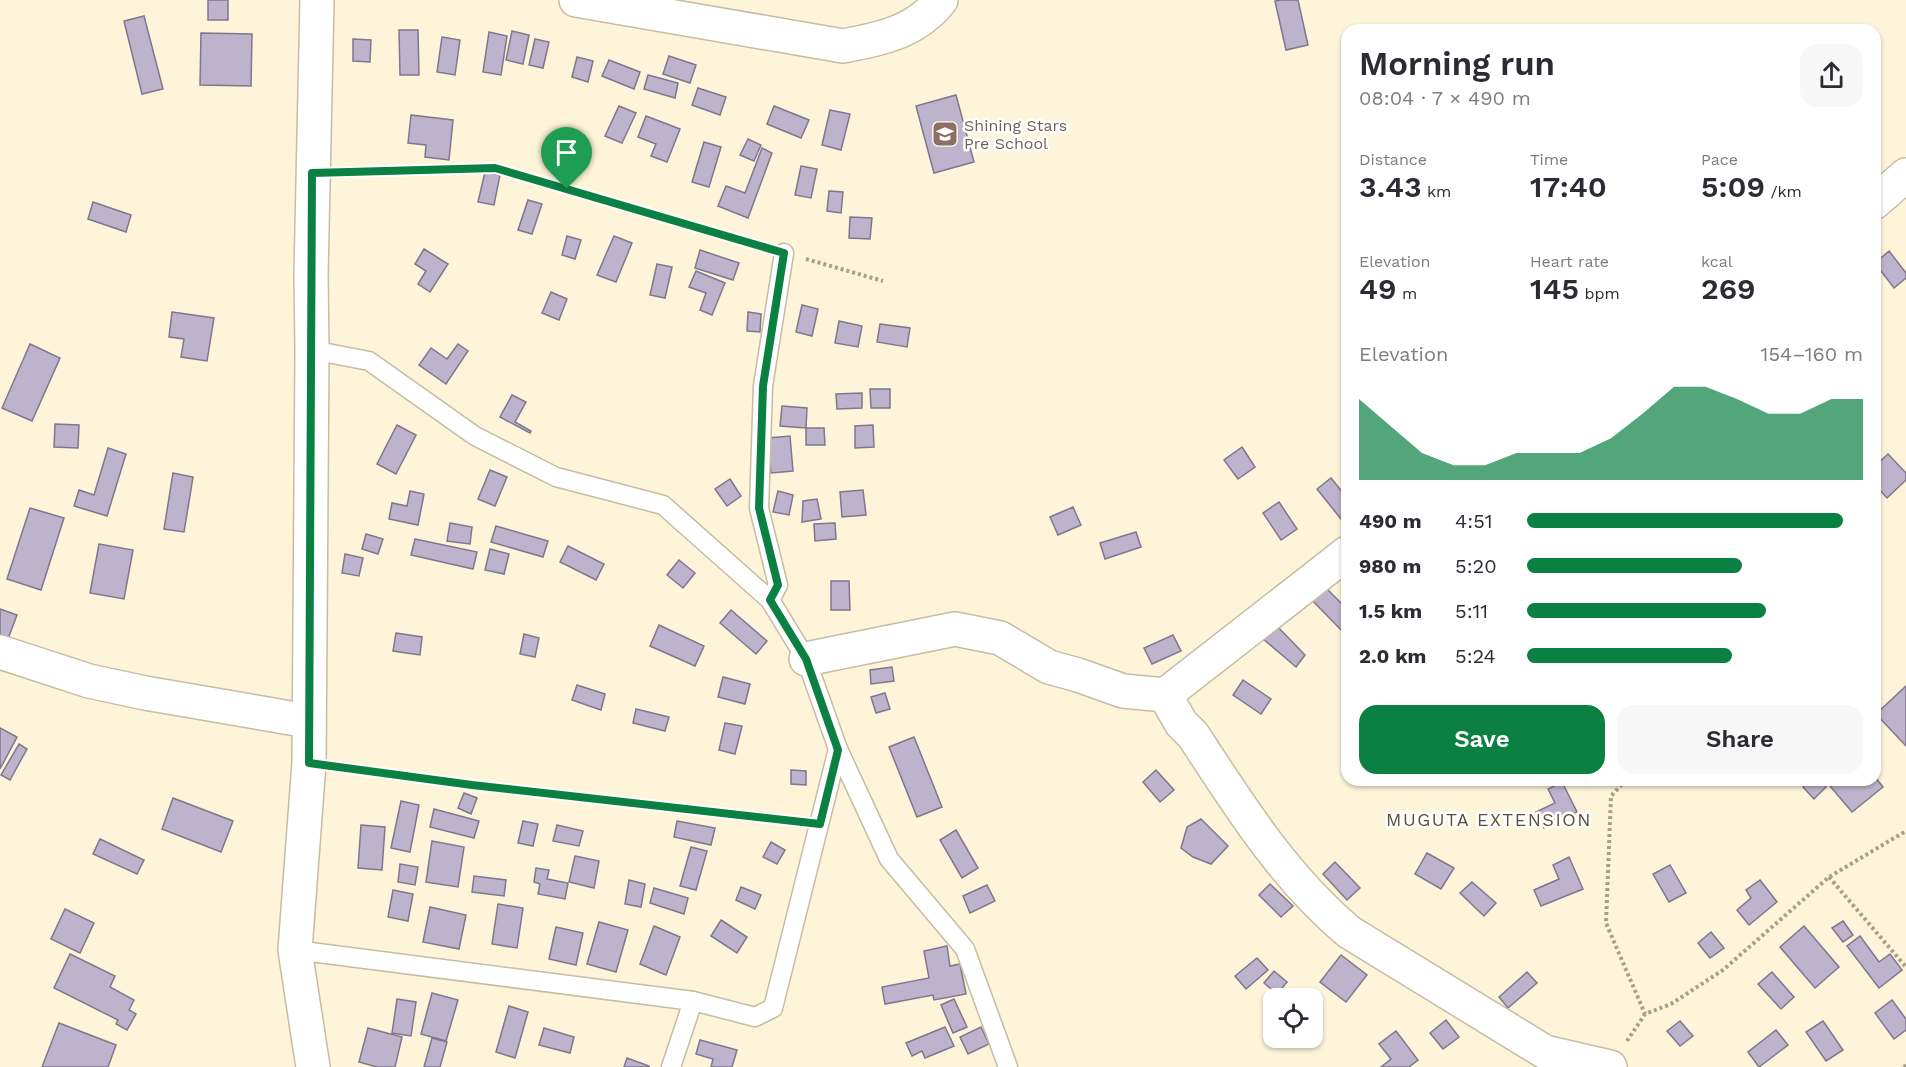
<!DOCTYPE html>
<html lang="en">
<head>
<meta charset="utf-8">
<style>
  body { margin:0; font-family:"Work Sans",sans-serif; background:#f7f7f7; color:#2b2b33; height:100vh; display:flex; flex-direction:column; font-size:22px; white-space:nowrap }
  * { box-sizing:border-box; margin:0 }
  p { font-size:20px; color:#7c7c81 }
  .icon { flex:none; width:33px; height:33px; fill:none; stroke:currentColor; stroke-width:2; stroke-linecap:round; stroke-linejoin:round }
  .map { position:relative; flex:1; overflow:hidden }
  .panel { position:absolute; left:1341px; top:24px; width:540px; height:762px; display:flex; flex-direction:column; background:#fff; border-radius:18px; box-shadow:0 2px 4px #0004 }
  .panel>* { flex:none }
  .controls { position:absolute; left:1263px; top:988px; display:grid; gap:12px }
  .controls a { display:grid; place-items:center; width:60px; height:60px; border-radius:12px; background:#fff; box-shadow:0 2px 4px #0004; font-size:30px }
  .pin { position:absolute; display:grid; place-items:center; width:51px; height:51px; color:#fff; margin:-62px -26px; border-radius:50% 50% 50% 0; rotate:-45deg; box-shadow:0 0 6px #0007 }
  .pin .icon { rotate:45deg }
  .round { display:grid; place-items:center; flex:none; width:63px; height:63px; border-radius:18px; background:#f7f7f7 }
  .overview { display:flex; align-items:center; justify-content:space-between; height:102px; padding:0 18px }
  h1 { font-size:33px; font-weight:600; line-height:45px }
  .metrics { display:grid; grid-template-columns:repeat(3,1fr); gap:9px; height:102px; padding:6px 18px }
  .metrics div { display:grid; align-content:center }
  .metrics b { font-size:30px; font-weight:600 }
  .metrics small { font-size:16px; font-weight:400 }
  .metrics p { font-size:16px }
  .chart { height:168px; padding:12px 18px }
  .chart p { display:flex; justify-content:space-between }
  .chart svg { width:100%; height:108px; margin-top:6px; fill:#0b8043; opacity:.7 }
  .button { display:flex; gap:12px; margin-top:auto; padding:12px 18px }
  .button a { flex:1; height:69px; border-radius:18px; background:#0b8043; color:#fff; font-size:24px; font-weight:600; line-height:69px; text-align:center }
  .button a+a { background:#f7f7f7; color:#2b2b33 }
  ul { padding:0 18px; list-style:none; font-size:20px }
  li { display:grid; grid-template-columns:96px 72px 1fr; align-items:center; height:45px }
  li i { height:15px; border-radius:8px; background:#0b8043 }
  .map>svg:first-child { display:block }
  .building { fill:#bdb3cc; stroke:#80768d; stroke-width:1.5 }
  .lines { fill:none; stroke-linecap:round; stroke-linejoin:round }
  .lane-casing { stroke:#c5bda3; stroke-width:21 }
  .street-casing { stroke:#c5bda3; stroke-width:36 }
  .path { stroke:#a59f8b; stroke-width:4; stroke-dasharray:3 3; stroke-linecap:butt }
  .lane { stroke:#fff; stroke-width:18 }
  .street { stroke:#fff; stroke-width:33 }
  .route-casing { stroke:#fff; stroke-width:12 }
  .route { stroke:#0b8043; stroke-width:8 }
  .labels { text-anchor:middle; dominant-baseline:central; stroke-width:5; stroke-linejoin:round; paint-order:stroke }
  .education-label { font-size:16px; fill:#785e54; stroke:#fff; text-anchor:start }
  .neighbourhood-label { font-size:18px; letter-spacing:1.5px; fill:#574f39; stroke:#fff }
</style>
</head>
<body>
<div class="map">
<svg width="1906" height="1067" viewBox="0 0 1906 1067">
  <rect width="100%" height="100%" fill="#fdf4d9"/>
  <g class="building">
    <rect x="208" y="0" width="20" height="20"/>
    <polygon points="1281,0 1298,0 1308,45 1286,50 1275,1"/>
    <polygon points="144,16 163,89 142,94 124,21"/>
    <polygon points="399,30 418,30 419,75 400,75"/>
    <polygon points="512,31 529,35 523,64 506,60"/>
    <polygon points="489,32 507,36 501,75 483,72"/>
    <polygon points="201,33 252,34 251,86 200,85"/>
    <polygon points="442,37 460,40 455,75 437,72"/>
    <polygon points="353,39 371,40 370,62 353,61"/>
    <polygon points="535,39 549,42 543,68 529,65"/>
    <polygon points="669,56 696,65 690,83 663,74"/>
    <polygon points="577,57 593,61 588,82 572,77"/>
    <polygon points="609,60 640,72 634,89 602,76"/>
    <polygon points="648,75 678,83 675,98 644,89"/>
    <polygon points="698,88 726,97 720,115 692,105"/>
    <polygon points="956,95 974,162 934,173 916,106"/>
    <polygon points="619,106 636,113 622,143 605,136"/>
    <polygon points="774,106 809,120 801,138 767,124"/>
    <polygon points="830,110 850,114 841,150 822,145"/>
    <polygon points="411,115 453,120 449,160 425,157 426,145 408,143"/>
    <polygon points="646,116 680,129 667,162 651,156 656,144 638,137"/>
    <polygon points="748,139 761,145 754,161 740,155"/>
    <polygon points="704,142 721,147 709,187 692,182"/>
    <polygon points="762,148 772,153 748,218 718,206 726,186 745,193"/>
    <polygon points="801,166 817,169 811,198 795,195"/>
    <polygon points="485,172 500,175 494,205 478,202"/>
    <polygon points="829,191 843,192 841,213 827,211"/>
    <polygon points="528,200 542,204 532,234 518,230"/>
    <polygon points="93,202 131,215 126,232 88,219"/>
    <polygon points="850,217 872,218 870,239 849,238"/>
    <polygon points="567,236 581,240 575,259 562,255"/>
    <polygon points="614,236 632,243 616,282 597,275"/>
    <polygon points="424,249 448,264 430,292 418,284 426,271 415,264"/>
    <polygon points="700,250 739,263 733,280 695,268"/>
    <polygon points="1889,251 1906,273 1906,278 1894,288 1875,263"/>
    <polygon points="657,264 672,267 665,298 650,295"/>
    <polygon points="696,271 725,283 712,315 700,310 706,293 689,287"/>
    <polygon points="551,292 567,299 559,320 542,313"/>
    <polygon points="802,305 818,309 812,336 796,332"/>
    <polygon points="172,312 214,318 207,361 181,357 184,339 169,337"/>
    <polygon points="748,312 761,314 760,332 747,331"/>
    <polygon points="839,321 862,326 858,347 835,343"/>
    <polygon points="880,324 910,328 907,347 877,342"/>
    <polygon points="30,344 60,358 32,421 2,408"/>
    <polygon points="458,344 468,351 446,384 419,365 431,348 447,359"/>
    <polygon points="870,389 890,389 890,408 871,408"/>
    <polygon points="862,393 862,408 837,409 836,394"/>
    <polygon points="512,395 526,402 515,422 531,431 530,433 500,417"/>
    <polygon points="782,406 807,408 806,428 780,426"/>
    <polygon points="55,424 79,425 78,448 54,447"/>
    <polygon points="397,425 416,435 396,474 377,464"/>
    <polygon points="873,425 874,447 855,448 855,426"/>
    <polygon points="806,428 824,428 825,445 806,445"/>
    <polygon points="790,436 793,471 771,473 768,438"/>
    <polygon points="1242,447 1255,467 1238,479 1224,460"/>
    <polygon points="108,448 126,454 107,516 74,506 79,490 94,495"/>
    <polygon points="1888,454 1906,473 1906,480 1887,498 1875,485 1875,466"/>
    <polygon points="490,470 507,477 495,506 478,499"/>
    <polygon points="173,473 193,477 184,532 164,529"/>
    <polygon points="1331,478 1347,498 1347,515 1341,519 1317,489"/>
    <polygon points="730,479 741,496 727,506 715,489"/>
    <polygon points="863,490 866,515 842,517 840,492"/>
    <polygon points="410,491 424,494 418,525 389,519 392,503 407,506"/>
    <polygon points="778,491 793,495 789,515 773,512"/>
    <polygon points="817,499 821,519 802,522 803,501"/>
    <polygon points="1279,502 1297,529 1281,540 1263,513"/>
    <polygon points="1073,507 1081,525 1058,535 1050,517"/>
    <polygon points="30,508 64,518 41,590 7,579"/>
    <polygon points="450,523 472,527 470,544 447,541"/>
    <polygon points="835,523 836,539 815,541 814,524"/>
    <polygon points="496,526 548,541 543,557 491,542"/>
    <polygon points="1136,532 1141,547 1105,559 1100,543"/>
    <polygon points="366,534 383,539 378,554 362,549"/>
    <polygon points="415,539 477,552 473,569 411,555"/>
    <polygon points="99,544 133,550 124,599 90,593"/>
    <polygon points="568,546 604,564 596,580 560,562"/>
    <polygon points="490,549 509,554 504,574 485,570"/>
    <polygon points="345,554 363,558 359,576 342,573"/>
    <polygon points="679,560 695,573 683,588 667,575"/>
    <polygon points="831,581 849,581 850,610 831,610"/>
    <polygon points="1324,586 1347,609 1347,630 1344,633 1311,599"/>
    <polygon points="0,609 17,615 3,652 0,650"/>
    <polygon points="731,610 767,641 756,654 720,623"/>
    <polygon points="659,625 704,646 695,666 650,646"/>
    <polygon points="1276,625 1305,655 1296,667 1262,638"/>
    <polygon points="396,633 422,637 420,655 393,651"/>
    <polygon points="524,634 539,638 535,657 520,654"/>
    <polygon points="1173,635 1181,651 1152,664 1144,648"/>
    <polygon points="892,667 894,681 871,684 870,670"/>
    <polygon points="723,677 750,684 745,704 718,697"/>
    <polygon points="1243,680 1271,699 1261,714 1233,695"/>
    <polygon points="577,685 605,694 601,710 572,700"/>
    <polygon points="1906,686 1906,746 1876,714"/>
    <polygon points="885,693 890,709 876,713 871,697"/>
    <polygon points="636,709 669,717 665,731 633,723"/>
    <polygon points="725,723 742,726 735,754 719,750"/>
    <polygon points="0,728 17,737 0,769"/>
    <polygon points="914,737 942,807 917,817 889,747"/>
    <polygon points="19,744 27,749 10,780 1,775"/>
    <polygon points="791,770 806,771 806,785 791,784"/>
    <polygon points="1156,770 1174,790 1160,802 1143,782"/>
    <polygon points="1875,777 1883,787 1852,812 1825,780 1875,780"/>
    <polygon points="1811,780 1820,780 1826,787 1814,799 1803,787"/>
    <polygon points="1562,782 1577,812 1544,828 1536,812 1555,803 1548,789"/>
    <polygon points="464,793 477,798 471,814 458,808"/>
    <polygon points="173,798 233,821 221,852 162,829"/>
    <polygon points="401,801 419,805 410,852 391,848"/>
    <polygon points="434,809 479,821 474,838 430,827"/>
    <polygon points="1201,819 1228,846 1211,864 1193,857 1181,848 1187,827"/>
    <polygon points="523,821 538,824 533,846 518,843"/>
    <polygon points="677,821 715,828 711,845 674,837"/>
    <polygon points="361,825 385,827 382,870 358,868"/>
    <polygon points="557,825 583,831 579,846 553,841"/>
    <polygon points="956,830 978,868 962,878 940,840"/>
    <polygon points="100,839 144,860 137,874 93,854"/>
    <polygon points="432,841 464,847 458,887 426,882"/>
    <polygon points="771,842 785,850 777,864 763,857"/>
    <polygon points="691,847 707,851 696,890 680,886"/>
    <polygon points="1427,853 1454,868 1441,889 1415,874"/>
    <polygon points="575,856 599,861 594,888 569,882"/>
    <polygon points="1569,857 1583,889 1541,906 1534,890 1559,879 1553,865"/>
    <polygon points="1335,862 1360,888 1347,900 1323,874"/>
    <polygon points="400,864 418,867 415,885 398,882"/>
    <polygon points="1670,865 1686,893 1669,902 1653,874"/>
    <polygon points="536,868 549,870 547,879 568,883 565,899 538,894 540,884 534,882"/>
    <polygon points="474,876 506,880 504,896 472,892"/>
    <polygon points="629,880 645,884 641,907 625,904"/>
    <polygon points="1760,880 1777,902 1749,925 1737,910 1751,898 1746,890"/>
    <polygon points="1472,882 1496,903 1484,916 1460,893"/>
    <polygon points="1270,884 1293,906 1281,917 1259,895"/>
    <polygon points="987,885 995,901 970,913 963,896"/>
    <polygon points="741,887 761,895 755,909 736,900"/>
    <polygon points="654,888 688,898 684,914 650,903"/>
    <polygon points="393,890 413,894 408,921 388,917"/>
    <polygon points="498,904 523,908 517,948 492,944"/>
    <polygon points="430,907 466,915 459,949 423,942"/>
    <polygon points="65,909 94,923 80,953 51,939"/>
    <polygon points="721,920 747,937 737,953 711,936"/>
    <polygon points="1843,921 1853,935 1843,942 1832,928"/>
    <polygon points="599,922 628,930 616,972 587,964"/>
    <polygon points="654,926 680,937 666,975 640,964"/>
    <polygon points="1804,926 1839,967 1815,988 1780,947"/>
    <polygon points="556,927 583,933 576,965 549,959"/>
    <polygon points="1711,932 1724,948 1710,958 1698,943"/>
    <polygon points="1860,936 1879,962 1890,954 1902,970 1879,988 1847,946"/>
    <polygon points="947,946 950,966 960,964 966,994 934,1000 933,995 885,1004 882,987 929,978 924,951"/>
    <polygon points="70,954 115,976 110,987 134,1000 129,1010 136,1014 127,1030 116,1024 118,1020 54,988"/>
    <polygon points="1341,955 1367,975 1346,1002 1320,982"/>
    <polygon points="1257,958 1268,970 1246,989 1235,976"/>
    <polygon points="1274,971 1287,982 1277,994 1264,983"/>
    <polygon points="1527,972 1537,983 1508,1008 1499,997"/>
    <polygon points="1772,972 1794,997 1781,1009 1758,984"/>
    <polygon points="432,993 458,1000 446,1041 421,1034"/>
    <polygon points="397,999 416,1002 411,1036 392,1033"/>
    <polygon points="954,999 967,1027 953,1033 941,1005"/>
    <polygon points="1892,1000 1906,1019 1906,1030 1894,1039 1875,1013"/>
    <polygon points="509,1006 528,1012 515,1058 496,1052"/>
    <polygon points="1446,1020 1459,1037 1443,1049 1430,1033"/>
    <polygon points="1680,1021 1693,1036 1680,1046 1667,1031"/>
    <polygon points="1823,1021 1843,1050 1826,1061 1806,1032"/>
    <polygon points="59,1023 116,1045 108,1067 42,1067"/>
    <polygon points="945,1027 954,1046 925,1058 922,1051 912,1056 906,1043"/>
    <polygon points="981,1027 989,1044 968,1054 960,1037"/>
    <polygon points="368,1028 402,1037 395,1067 377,1067 359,1062"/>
    <polygon points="544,1028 574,1037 570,1053 539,1045"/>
    <polygon points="1776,1030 1788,1045 1759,1067 1748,1052"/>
    <polygon points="1396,1031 1418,1060 1409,1067 1381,1067 1391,1059 1379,1044"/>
    <polygon points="432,1038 447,1042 440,1067 424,1067"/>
    <polygon points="700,1040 737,1050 732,1067 711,1067 713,1059 696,1054"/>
    <polygon points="627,1058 649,1066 649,1067 624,1067"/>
  </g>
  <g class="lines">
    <g class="lane-casing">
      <g id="lane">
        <polyline points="312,350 369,361 475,436 556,477 663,505 770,600 806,659 838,749 889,859 965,949 1008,1067"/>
        <polyline points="770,600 778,585 759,508 763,386 784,253"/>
        <polyline points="295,950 693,1001 755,1017 773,1008 838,749"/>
        <polyline points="671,1067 693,1001"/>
      </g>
    </g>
    <g class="street-casing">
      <g id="street">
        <path d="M576,0L843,46C881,39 916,32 941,0"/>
        <polyline points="1875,202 1906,175"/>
        <polyline points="0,652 89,681 145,693 308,721"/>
        <polyline points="806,659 955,629 1000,638 1049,667 1078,675 1123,691 1165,695 1347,553"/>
        <path d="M1165,695L1181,723L1193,735C1240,807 1283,876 1349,932L1545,1052L1610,1067"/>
        <polyline points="313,1067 295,950 309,763 312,350 311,275 317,0"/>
      </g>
    </g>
    <g class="path">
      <polyline points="345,172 495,168 761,246"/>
      <polyline points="806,259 883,281"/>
      <polyline points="339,767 472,785 796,821"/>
      <polyline points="1626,780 1611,796 1606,923 1645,1014"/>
      <polyline points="1829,877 1906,967"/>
      <polyline points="1627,1041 1645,1014 1671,1004 1723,970 1829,877 1906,831"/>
      <polyline points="1904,1067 1906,1065"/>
    </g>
    <use href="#lane" class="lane"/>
    <use href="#street" class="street"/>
  </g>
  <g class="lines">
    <g class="route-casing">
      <polygon id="route" points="495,168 784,253 763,386 759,508 778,585 770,600 806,659 838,750 820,824 472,785 309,763 312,173"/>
    </g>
    <use href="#route" class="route"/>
  </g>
  <defs>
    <g id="school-square" transform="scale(1.35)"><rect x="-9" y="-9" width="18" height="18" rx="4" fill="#8d6e63" stroke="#fff"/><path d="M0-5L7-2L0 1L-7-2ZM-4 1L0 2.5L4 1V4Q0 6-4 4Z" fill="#fff"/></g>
  </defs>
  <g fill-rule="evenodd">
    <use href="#school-square" x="945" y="134"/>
  </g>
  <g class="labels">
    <g class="education-label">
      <text x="964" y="125">Shining Stars<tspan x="964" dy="18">Pre School</tspan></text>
    </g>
    <g class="neighbourhood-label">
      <text x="1489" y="819">MUGUTA EXTENSION</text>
    </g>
  </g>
</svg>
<div class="controls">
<a><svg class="icon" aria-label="locate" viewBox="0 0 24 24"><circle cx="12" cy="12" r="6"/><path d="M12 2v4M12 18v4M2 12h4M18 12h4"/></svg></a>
</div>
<div class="pin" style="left:567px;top:189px;background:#1e9e55"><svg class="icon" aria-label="arrive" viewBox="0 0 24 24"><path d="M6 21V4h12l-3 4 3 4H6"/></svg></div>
<section class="panel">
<div class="overview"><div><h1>Morning run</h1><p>08:04 · 7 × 490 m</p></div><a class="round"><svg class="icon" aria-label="share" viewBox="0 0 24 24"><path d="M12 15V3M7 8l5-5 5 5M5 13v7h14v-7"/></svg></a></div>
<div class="metrics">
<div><p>Distance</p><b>3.43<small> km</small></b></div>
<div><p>Time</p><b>17:40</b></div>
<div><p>Pace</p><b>5:09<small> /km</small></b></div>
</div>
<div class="metrics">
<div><p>Elevation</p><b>49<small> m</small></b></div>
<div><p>Heart rate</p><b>145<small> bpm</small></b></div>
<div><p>kcal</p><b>269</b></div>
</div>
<div class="chart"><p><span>Elevation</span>154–160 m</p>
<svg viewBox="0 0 160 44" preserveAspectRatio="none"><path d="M0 44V11L10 22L20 33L30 38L40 38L50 33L60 33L70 33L80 27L90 17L100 6L110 6L120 11L130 17L140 17L150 11L160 11V44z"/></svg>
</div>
<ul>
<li><b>490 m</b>4:51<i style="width:94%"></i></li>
<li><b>980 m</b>5:20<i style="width:64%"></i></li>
<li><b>1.5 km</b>5:11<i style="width:71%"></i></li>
<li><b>2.0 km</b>5:24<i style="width:61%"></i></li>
</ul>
<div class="button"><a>Save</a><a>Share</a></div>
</section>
</div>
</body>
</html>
